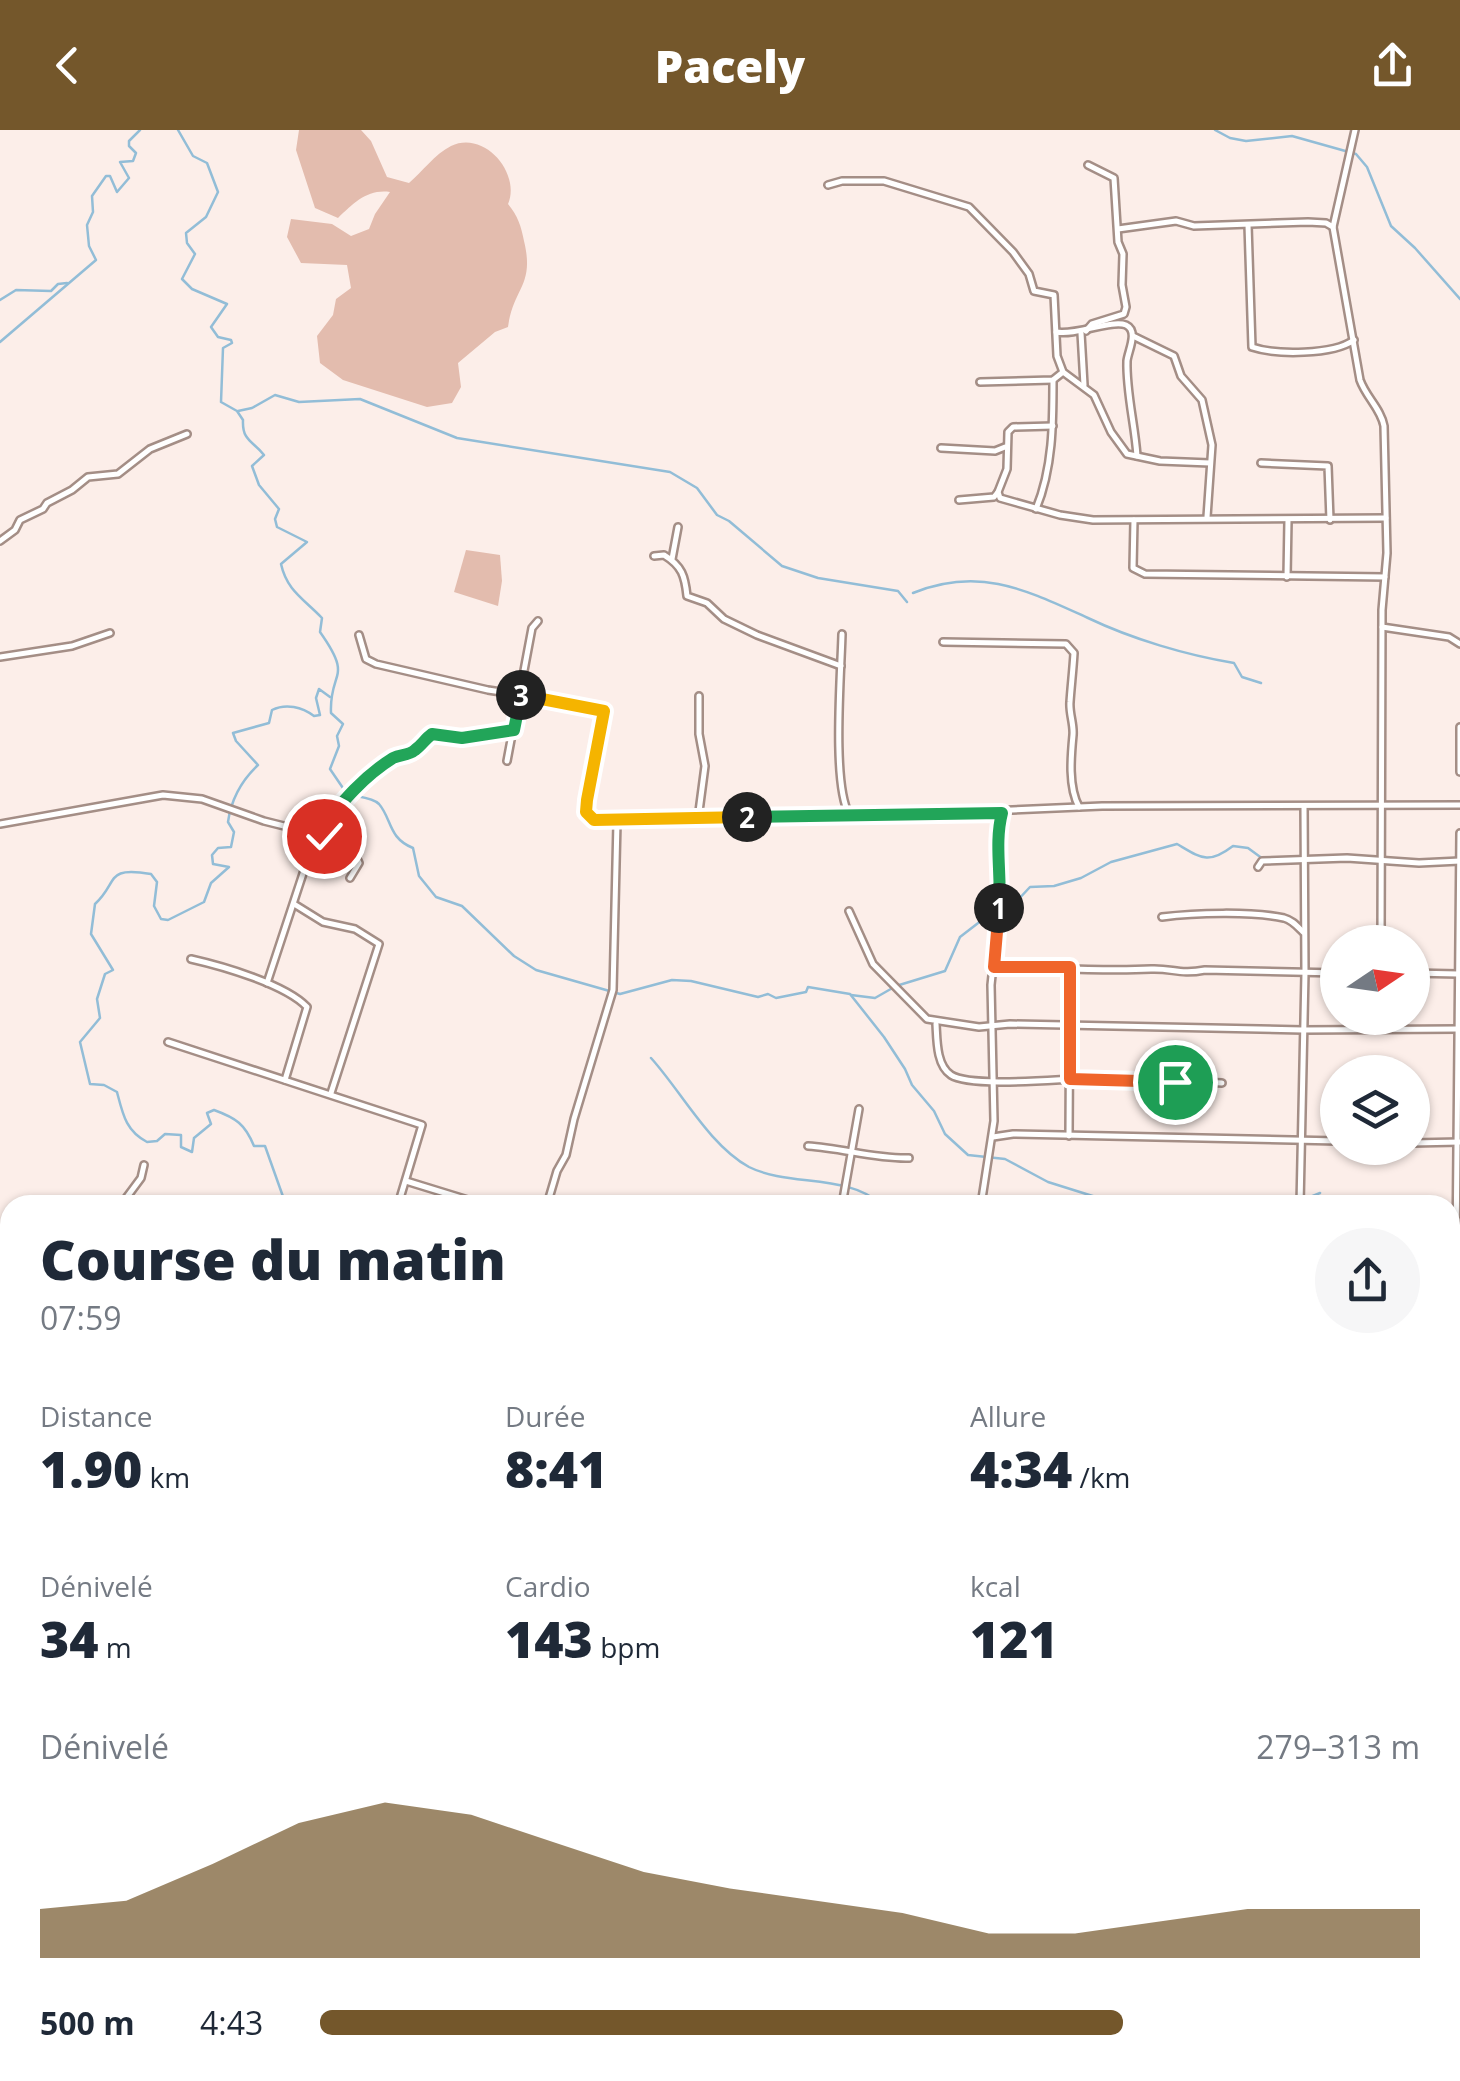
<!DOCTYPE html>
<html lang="fr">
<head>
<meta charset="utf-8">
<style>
  body { margin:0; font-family:"Open Sans",sans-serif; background:#f6f6f7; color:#1f2937; height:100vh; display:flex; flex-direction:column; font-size:38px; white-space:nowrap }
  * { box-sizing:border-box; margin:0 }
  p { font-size:32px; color:#747a83 }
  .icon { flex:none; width:55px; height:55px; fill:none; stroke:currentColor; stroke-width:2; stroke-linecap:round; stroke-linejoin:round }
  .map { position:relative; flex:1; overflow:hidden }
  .sheet { position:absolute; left:0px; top:1065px; width:1460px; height:888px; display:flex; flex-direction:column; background:#fff; border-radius:30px 30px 0 0; box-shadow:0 2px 8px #0004 }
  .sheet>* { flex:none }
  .needle { width:65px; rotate:77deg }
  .fabs { position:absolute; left:1320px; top:795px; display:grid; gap:20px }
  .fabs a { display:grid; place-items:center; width:110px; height:110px; border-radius:50%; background:#fff; box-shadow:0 2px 8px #0004; font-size:50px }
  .pin { position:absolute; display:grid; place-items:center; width:85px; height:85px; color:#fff; margin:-42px; border:5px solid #fff; border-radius:50%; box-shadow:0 2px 10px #0007 }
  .km { position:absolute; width:50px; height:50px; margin:-25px; border-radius:50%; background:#222; color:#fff; font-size:28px; line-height:50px; text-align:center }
  .round { display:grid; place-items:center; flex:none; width:105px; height:105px; border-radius:52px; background:#f6f6f7 }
  .headline { display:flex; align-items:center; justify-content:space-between; height:170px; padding:0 40px }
  h1 { font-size:55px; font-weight:800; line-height:75px }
  .metrics { display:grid; grid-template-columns:repeat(3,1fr); gap:15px; height:170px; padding:10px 40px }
  .metrics div { display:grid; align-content:center }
  .metrics b { font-size:50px; font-weight:800 }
  .metrics small { font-size:28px; font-weight:400 }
  .metrics p { font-size:28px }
  .chart { height:280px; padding:20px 40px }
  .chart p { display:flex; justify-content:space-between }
  .chart svg { width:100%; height:180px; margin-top:10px; fill:#74572b; opacity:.7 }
  ul { padding:0 40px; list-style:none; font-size:32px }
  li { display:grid; grid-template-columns:160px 120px 1fr; align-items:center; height:75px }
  li i { height:25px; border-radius:12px; background:#74572b }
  header { display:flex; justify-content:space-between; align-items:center; height:130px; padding:0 40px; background:#74572b; color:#fff; font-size:45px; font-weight:800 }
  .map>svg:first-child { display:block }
  .green { fill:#e3bcae }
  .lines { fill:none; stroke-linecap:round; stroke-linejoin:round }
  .stream { stroke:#92bdd7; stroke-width:2.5 }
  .minor-casing { stroke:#a48e86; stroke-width:10 }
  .major-casing { stroke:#d0cece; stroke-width:11 }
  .highway-casing { stroke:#d0cece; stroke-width:14 }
  .minor { stroke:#fff; stroke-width:5 }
  .major { stroke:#ddc49a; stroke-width:6 }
  .highway { stroke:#c69d57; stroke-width:9 }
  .split-1-casing { stroke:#fff; stroke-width:20 }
  .split-2-casing { stroke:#fff; stroke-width:20 }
  .split-3-casing { stroke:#fff; stroke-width:20 }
  .split-4-casing { stroke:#fff; stroke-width:20 }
  .split-1 { stroke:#f0652b; stroke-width:12 }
  .split-2 { stroke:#22a559; stroke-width:12 }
  .split-3 { stroke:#f5b400; stroke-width:12 }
  .split-4 { stroke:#22a559; stroke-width:12 }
</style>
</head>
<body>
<header><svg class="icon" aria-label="back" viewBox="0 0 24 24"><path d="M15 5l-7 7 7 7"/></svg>Pacely<svg class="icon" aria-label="share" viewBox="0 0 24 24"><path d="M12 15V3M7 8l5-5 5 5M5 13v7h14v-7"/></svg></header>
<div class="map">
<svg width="1460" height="1951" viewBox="0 0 1460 1951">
  <rect width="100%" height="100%" fill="#fceee9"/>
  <g class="green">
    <path d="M299,0H361L371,11L387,47L409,53C422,42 435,24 451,16C485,0 521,44 508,74C518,86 521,96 524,111C535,156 513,158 508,197L495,202L458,233L461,257L452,273L427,277L343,250L320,233L317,206L333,185L336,169L351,158L347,135L301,133L287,107L291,89L332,94L351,106L369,99L375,84L390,62C367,59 354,73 338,88L315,78L296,20Z"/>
    <polygon points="466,420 500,425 502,451 498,476 454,462"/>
  </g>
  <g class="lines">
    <g class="stream">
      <path d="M178,0L193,26L207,33L218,62L206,87L186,103L187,113L195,124L182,149L192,159L227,174L211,197L218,207L231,210L232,213L223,218L221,272L237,281L243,290C242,311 253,311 264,325L252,336L259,355L279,379L275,389L277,397L307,412L281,434C287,461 304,469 322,488L320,502C354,550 329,540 331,583L343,594L337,606L339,616L330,639L347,664C356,667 372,667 379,674C392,689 388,708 413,718L419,746L436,767L462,776L514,826L536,840L620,864L672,850L691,851L758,867L768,864L776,868L806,862L808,857L850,864L884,907L905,939L912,955L934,981L945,1004L968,1025L1005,1029L1048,1052L1099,1068L1178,1075"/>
      <polyline points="1215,0 1230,8 1246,11 1292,6 1356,24 1367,37 1391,96 1415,118 1460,169"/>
      <polyline points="0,170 16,160 51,161 58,154 67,153"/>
      <polyline points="0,212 96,130 89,116 87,95 93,82 92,66 106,46 110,46 117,62 129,48 120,32 133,31 136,23 129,16 129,11 140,0"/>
      <polyline points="238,281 252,278 275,265 299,272 360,269 457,308 670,342 697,358 717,385 729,391 782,436 818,448 898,461 907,472"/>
      <path d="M913,463C980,436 1026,460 1088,488C1132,509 1186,525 1234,533L1242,547L1261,553"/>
      <path d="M851,865L875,868L896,856L945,841L960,807L995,780L1016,772L1030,757L1054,756L1081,748L1111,732L1177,714C1201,728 1208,735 1233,716L1248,718L1263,729"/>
      <path d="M651,928C681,961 709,1015 749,1037C789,1057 848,1043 882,1075"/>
      <polyline points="1303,1070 1320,1063"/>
      <path d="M286,1075L265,1016H254C245,994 236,988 214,980L207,983L211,994L194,1008L192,1022L181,1017V1005L165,1004L157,1011L147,1012C126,1001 123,985 117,962L104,955L90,954L80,912L100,888L97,869L105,844L113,840L91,804L95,774C119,752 104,736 151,744L157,752L154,776L161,789L168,790L204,772L211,753L229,737L213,734L212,725L218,718L231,717L234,702L228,692C231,670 242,650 258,635L236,611L233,603L269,593L272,580C286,573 302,577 314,586L320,585L316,568L319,559L330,567"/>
      <polyline points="1216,1075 1255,1067 1299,1071"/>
      <polyline points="1450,1928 1460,1927"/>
      <polyline points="1109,1942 1117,1951"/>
      <polyline points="18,1951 22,1942"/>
      <polyline points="395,1951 397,1942"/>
      <polyline points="905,1951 908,1942"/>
      <path d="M1344,1951C1363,1944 1379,1947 1398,1942"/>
    </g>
    <g class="minor-casing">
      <g id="minor">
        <path d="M1355,0L1333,97L1360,250C1366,267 1381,279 1384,296L1387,423L1382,480L1381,812"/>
        <polyline points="828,55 842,51 884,51 969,77 1013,122 1029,144 1034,161 1054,165 1057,226 1063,242 1094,265 1111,302 1127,324 1160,331 1210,333"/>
        <path d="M1248,95L1252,217C1276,225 1333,225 1354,210"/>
        <polyline points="1118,99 1176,91 1194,96 1308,92 1326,93 1333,97"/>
        <polyline points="1086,201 1092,194 1124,184 1126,177 1122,155 1123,124 1118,112 1114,48 1088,35"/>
        <path d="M1056,202C1076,206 1112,189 1126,195C1139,201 1128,221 1127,231C1126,262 1135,295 1137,326"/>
        <polyline points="1081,203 1084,255"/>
        <polyline points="1133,206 1174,226 1181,246 1202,270 1212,315 1207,387"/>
        <polyline points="980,252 1053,250 1063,242"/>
        <polyline points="1053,296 1013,297 1008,302 1007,339 998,362 1000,368 1060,385 1093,390 1386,388"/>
        <polyline points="941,318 995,321 1005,317"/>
        <polyline points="1261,333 1328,336 1330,390"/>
        <polyline points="959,370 994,367 998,362"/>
        <path d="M1036,379C1053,338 1053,293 1053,250"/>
        <polyline points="1134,390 1133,438 1145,444 1385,447"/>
        <polyline points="0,411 15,400 20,390 43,379 47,373 72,360 88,347 118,344 150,319 187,304"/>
        <path d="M654,426L664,425C682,436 685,446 687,466L707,473L724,489L757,505L841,536"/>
        <polyline points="672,429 678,397"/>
        <polyline points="1287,447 1288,390"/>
        <polyline points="1382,497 1449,507 1460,514"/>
        <path d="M842,504C841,544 832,653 849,684"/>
        <polyline points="359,505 366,529 376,534 488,560 567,572 604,581 590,642 586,682 595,690 606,692 849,684 857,687 1102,676 1460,675"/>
        <path d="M943,512L1066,514L1074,523C1073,540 1071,557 1070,572C1069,583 1074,594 1073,605C1071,626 1068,657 1079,677"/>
        <polyline points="0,527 72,516 110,503"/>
        <polyline points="1460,597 1460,642"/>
        <polyline points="507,631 532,498 538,491"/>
        <polyline points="698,689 705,636 699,604 699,566"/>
        <polyline points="0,694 163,665 202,669 264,691 316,704 267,853"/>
        <polyline points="1460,703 1455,1226 1460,1250"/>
        <polyline points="1258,737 1262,731 1347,728 1419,733 1460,731"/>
        <path d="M350,748L359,733C352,715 334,708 316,704C340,675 361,648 393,628C401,624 408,626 415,620C422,615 425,609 432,604L461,608L514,599"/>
        <polyline points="294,774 323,792 355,799 379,814 331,963"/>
        <polyline points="849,781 873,834 927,889 979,897 1010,894 1303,900 1458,899"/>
        <path d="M1162,787C1194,783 1252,781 1284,788C1292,790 1297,796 1303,802"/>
        <path d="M191,829C222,836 285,854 307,877L285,950"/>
        <path d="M994,837C1046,837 1099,842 1151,839C1173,838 1179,845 1205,840L1338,843"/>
        <polyline points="1412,843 1458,844"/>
        <path d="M936,894C937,909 936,935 951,945C969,957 1050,950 1074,949C1123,947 1173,952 1222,953"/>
        <polyline points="168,912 422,995 398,1075"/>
        <polyline points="1069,1006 1070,837"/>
        <polyline points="993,1007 1013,1004 1338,1011"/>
        <polyline points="1412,1013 1460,1012"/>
        <path d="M808,1016C842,1018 875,1029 909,1028"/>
        <polyline points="406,1051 484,1075"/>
        <polyline points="121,1075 141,1048 144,1035"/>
        <polyline points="547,1075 557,1041 566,1025 574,989 613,860 617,692"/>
        <polyline points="842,1075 859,979"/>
        <polyline points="981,1075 994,991 991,855 1000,769 1001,735 997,721 1002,683"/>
        <polyline points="1300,1075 1305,843 1304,676"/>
        <polyline points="1450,1333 1460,1337"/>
        <polyline points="1450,1387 1460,1395"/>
        <polyline points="1450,1425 1460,1424"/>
        <polyline points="0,1460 10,1459"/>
        <polyline points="0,1536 10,1533"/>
        <polyline points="0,1634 5,1638 10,1637"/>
        <polyline points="1451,1715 1460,1720"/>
        <polyline points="1450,1716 1460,1699"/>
        <polyline points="1450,1808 1460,1793"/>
        <polyline points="1450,1888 1460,1886"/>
        <polyline points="250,1942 252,1951"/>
        <polyline points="651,1942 657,1951"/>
        <polyline points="747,1942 751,1949 762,1942"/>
        <polyline points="849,1942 852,1951"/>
        <polyline points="1078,1942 1084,1951"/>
        <polyline points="1311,1942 1315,1951"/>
        <polyline points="158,1951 160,1944 175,1942"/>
        <polyline points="339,1951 349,1942"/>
        <polyline points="773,1951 774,1942"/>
        <polyline points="984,1951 999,1942"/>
        <polyline points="1221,1951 1229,1942"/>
      </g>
    </g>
    <g class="major-casing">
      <polyline id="major" points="0,1179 10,1185"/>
    </g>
    <g class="highway-casing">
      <g id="highway">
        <polyline points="0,1277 10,1270"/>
        <polyline points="1450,1518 1460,1517"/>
        <polyline points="1450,1820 1460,1834"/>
      </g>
    </g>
    <use href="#minor" class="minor"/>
    <use href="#major" class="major"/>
    <use href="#highway" class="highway"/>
  </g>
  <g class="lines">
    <g class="split-1-casing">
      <polyline id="split-1" points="999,778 994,837 1070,837 1070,949 1175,952"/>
    </g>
    <g class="split-2-casing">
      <path id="split-2" d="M747,687L1002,683C994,714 1002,746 999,778"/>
    </g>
    <g class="split-3-casing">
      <polyline id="split-3" points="521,565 604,581 587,670 586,682 594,690 747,687"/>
    </g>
    <g class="split-4-casing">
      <path id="split-4" d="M324,706L316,704C340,675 361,648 393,628C401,624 408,626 415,620C422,615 425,609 432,604L462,608L514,600L521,565"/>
    </g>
    <use href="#split-1" class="split-1"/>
    <use href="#split-2" class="split-2"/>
    <use href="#split-3" class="split-3"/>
    <use href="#split-4" class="split-4"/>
  </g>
</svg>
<div class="fabs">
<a><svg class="needle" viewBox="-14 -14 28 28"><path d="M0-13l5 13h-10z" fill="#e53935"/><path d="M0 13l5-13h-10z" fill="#747a83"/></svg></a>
<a><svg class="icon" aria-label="layers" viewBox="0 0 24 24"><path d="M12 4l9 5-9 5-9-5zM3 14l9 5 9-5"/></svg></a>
</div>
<div class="pin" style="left:1175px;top:952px;background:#1e9e55"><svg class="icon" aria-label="arrive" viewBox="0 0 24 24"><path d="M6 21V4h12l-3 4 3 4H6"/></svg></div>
<div class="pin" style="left:324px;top:706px;background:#d93025"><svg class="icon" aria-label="check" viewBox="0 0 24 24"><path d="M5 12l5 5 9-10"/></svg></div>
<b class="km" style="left:999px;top:778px">1</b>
<b class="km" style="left:747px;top:687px">2</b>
<b class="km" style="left:521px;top:565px">3</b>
<section class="sheet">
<div class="headline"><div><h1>Course du matin</h1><p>07:59</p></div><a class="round"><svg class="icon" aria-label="share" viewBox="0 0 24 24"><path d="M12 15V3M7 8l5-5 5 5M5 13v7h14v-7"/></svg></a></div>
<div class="metrics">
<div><p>Distance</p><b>1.90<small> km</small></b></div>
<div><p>Durée</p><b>8:41</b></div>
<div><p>Allure</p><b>4:34<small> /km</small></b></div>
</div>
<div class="metrics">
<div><p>Dénivelé</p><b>34<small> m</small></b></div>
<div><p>Cardio</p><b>143<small> bpm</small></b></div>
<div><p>kcal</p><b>121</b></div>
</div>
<div class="chart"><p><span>Dénivelé</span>279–313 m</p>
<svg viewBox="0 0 160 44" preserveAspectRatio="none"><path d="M0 44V32L10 30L20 21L30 11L40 6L50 9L60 16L70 23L80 27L90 30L100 33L110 38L120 38L130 35L140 32L150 32L160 32V44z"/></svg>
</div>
<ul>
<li><b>500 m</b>4:43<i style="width:73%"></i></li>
</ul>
</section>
</div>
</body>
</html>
